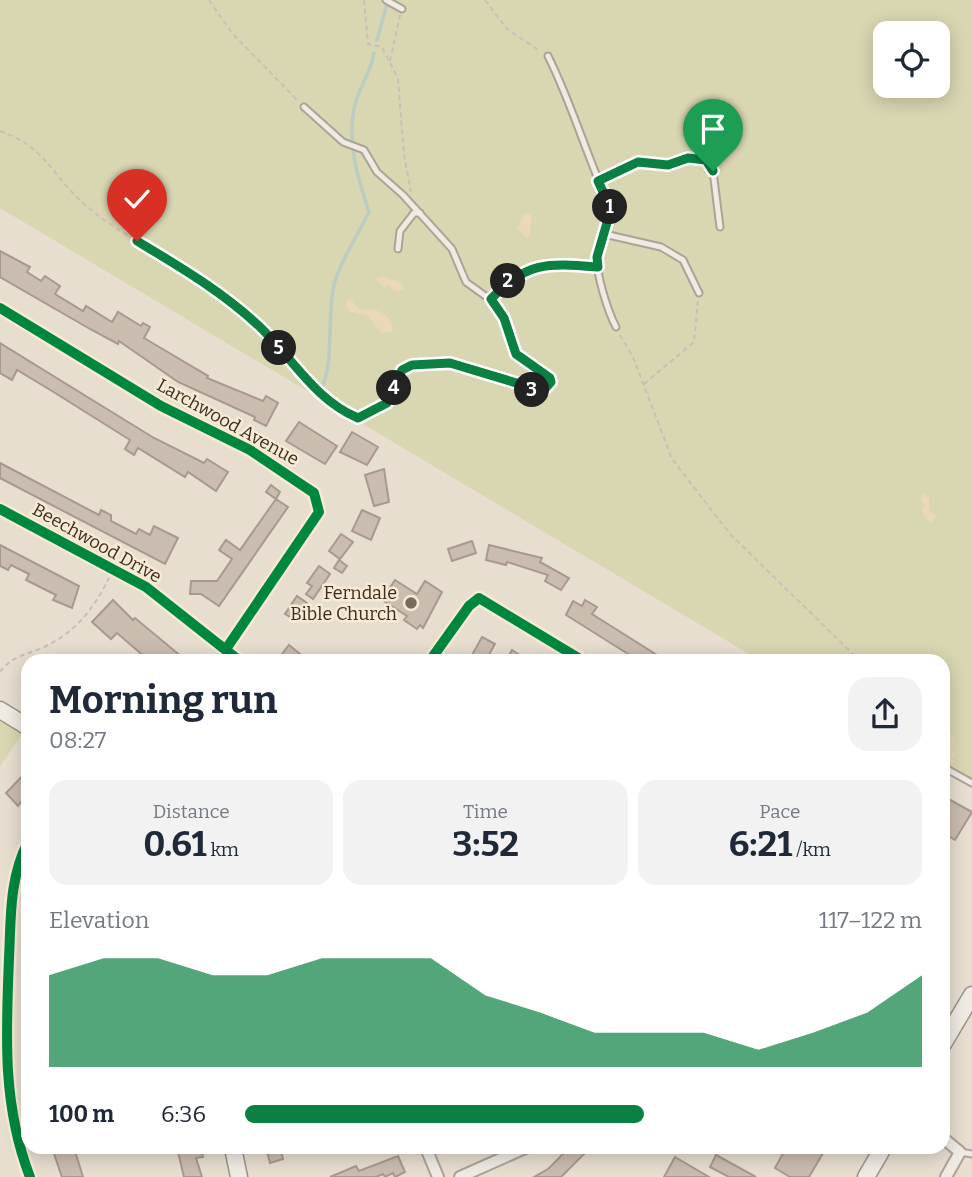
<!DOCTYPE html>
<html lang="en">
<head>
<meta charset="utf-8">
<style>
  body { margin:0; font-family:Bitter,serif; background:#f2f2f3; color:#1f2937; height:100vh; display:flex; flex-direction:column; font-size:26px; white-space:nowrap }
  * { box-sizing:border-box; margin:0 }
  p { font-size:23px; color:#747a83 }
  .icon { flex:none; width:38px; height:38px; fill:none; stroke:currentColor; stroke-width:2; stroke-linecap:round; stroke-linejoin:round }
  .map { position:relative; flex:1; overflow:hidden }
  .sheet { position:absolute; left:21px; top:654px; width:929px; height:500px; display:flex; flex-direction:column; background:#fff; border-radius:21px; box-shadow:0 4px 18px #0003 }
  .sheet>* { flex:none }
  .fabs { position:absolute; left:873px; top:21px; display:grid; gap:14px }
  .fabs a { display:grid; place-items:center; width:77px; height:77px; border-radius:14px; background:#fff; box-shadow:0 4px 18px #0003; font-size:35px }
  .pin { position:absolute; display:grid; place-items:center; width:60px; height:60px; color:#fff; margin:-72px -30px; border-radius:50% 50% 50% 0; rotate:-45deg; box-shadow:0 0 7px #0007 }
  .pin .icon { rotate:45deg }
  .km { position:absolute; width:35px; height:35px; margin:-18px; border-radius:50%; background:#222; color:#fff; font-size:19px; line-height:35px; text-align:center }
  .round { display:grid; place-items:center; flex:none; width:74px; height:74px; border-radius:21px; background:#f2f2f3 }
  .headline { display:flex; align-items:center; justify-content:space-between; height:119px; padding:0 28px }
  h1 { font-size:38px; font-weight:700; line-height:52px }
  .stats { display:grid; grid-template-columns:repeat(3,1fr); gap:10px; height:119px; padding:7px 28px }
  .stats div { display:grid; align-content:center; border-radius:18px; background:#f2f2f3; text-align:center }
  .stats b { font-size:35px; font-weight:700 }
  .stats small { font-size:19px; font-weight:400 }
  .stats p { font-size:19px }
  .chart { height:196px; padding:14px 28px }
  .chart p { display:flex; justify-content:space-between }
  .chart svg { width:100%; height:126px; margin-top:7px; fill:#0b8043; opacity:.7 }
  ul { padding:0 28px; list-style:none; font-size:23px }
  li { display:grid; grid-template-columns:112px 84px 1fr; align-items:center; height:52px }
  li i { height:18px; border-radius:9px; background:#0b8043 }
  .map>svg:first-child { display:block }
  .green { fill:#d9d6b2; fill-rule:evenodd }
  .sand { fill:#ead8b7 }
  .lines { fill:none; stroke-linecap:round; stroke-linejoin:round }
  .stream { stroke:#bbccc0; stroke-width:3.5 }
  .building { fill:#cbbcb0; stroke:#a8998f; stroke-width:2 }
  .lane-casing { stroke:#aca398; stroke-width:9 }
  .street-casing { stroke:#aca398; stroke-width:14 }
  .secondary-casing { stroke:#9c9388; stroke-width:19 }
  .path { stroke:#c8c0b8; stroke-width:2; stroke-dasharray:5 3.5; stroke-linecap:butt }
  .lane { stroke:#efeae2; stroke-width:5 }
  .street { stroke:#efeae2; stroke-width:10 }
  .secondary { stroke:#efeae2; stroke-width:16 }
  .cycleway-casing { stroke:#f7ebd6; stroke-width:15 }
  .cycleway { stroke:#00873e; stroke-width:10 }
  .route-casing { stroke:#fff; stroke-width:14 }
  .route { stroke:#0b8043; stroke-width:9 }
  .poi-dot { fill:#786a5d; stroke:#f7ebd6; stroke-width:2.5 }
  .labels { text-anchor:middle; dominant-baseline:central; stroke-width:5; stroke-linejoin:round; paint-order:stroke }
  .street-label { font-size:18px; fill:#3d2b1f; stroke:#f7ebd6 }
  .poi-label { font-size:18px; fill:#3d2b1f; stroke:#f7ebd6; text-anchor:end }
</style>
</head>
<body>
<div class="map">
<svg width="972" height="1177" viewBox="0 0 972 1177">
  <rect width="100%" height="100%" fill="#e7ded0"/>
  <g class="green">
    <path d="M0,0H972V787L943,770V662L761,661L0,208ZM886,33H938V86H886Z"/>
    <polygon points="0,722 23,733 0,766"/>
  </g>
  <g class="sand">
    <polygon points="525,212 532,216 530,234 527,238 517,229"/>
    <polygon points="382,276 401,283 404,289 399,292 392,290 389,284 384,288 375,278"/>
    <path d="M350,298L359,310C373,306 394,314 393,331L381,333L368,316L350,312L345,302Z"/>
    <polygon points="922,493 929,498 929,511 936,515 933,522 930,523 921,510 925,506 921,501"/>
    <polygon points="948,733 954,736 952,748 955,756 951,759 955,761 952,766 949,758 943,758"/>
  </g>
  <g class="lines">
    <g class="stream">
      <polyline points="377,40 388,0"/>
      <path d="M321,388C335,367 326,309 335,281C343,257 358,234 369,212C358,178 347,145 354,109C357,90 371,73 374,53"/>
    </g>
  </g>
  <g class="building">
    <polygon points="0,251 30,267 27,272 41,281 45,276 60,286 55,294 83,311 86,306 112,322 118,312 141,326 143,323 150,327 144,338 208,376 207,378 263,401 266,396 278,403 266,426 254,420 255,417 178,382 119,341 118,344 90,329 0,277"/>
    <polygon points="0,343 154,438 204,463 207,459 228,472 216,491 188,472 185,477 138,448 134,455 125,449 130,440 52,391 17,370 12,380 0,373"/>
    <polygon points="299,422 337,446 325,464 286,441"/>
    <polygon points="352,432 378,447 367,465 340,452"/>
    <polygon points="0,463 99,515 101,510 111,515 111,521 136,534 139,529 150,535 154,526 178,538 165,564 0,478"/>
    <polygon points="384,469 389,502 374,506 365,475"/>
    <polygon points="271,485 280,492 276,499 266,492"/>
    <polygon points="276,499 288,507 219,606 201,594 190,594 191,581 217,581 232,559 219,550 226,540 240,550"/>
    <polygon points="362,510 380,518 371,540 352,531"/>
    <polygon points="341,534 353,542 340,559 329,551"/>
    <polygon points="472,541 476,553 452,561 448,549"/>
    <polygon points="0,545 79,586 72,608 53,600 56,595 26,580 29,574 11,565 8,570 0,566"/>
    <polygon points="489,545 542,558 540,562 569,578 561,590 545,581 548,575 507,562 506,565 486,560"/>
    <polygon points="339,560 347,566 342,573 334,568"/>
    <polygon points="319,566 330,574 313,599 306,594 312,586 307,583"/>
    <polygon points="395,580 417,594 425,581 442,592 423,628 420,625 417,629 404,620 407,616 382,600"/>
    <polygon points="297,596 307,603 295,620 285,614"/>
    <polygon points="113,600 133,620 135,618 188,662 143,662 146,658 117,633 111,639 92,622"/>
    <polygon points="585,600 597,607 592,614 668,662 641,662 566,615 573,601 582,606"/>
    <polygon points="482,637 495,644 485,662 472,655"/>
    <polygon points="289,645 310,662 284,662 279,658"/>
    <polygon points="512,650 530,662 505,662"/>
    <polygon points="28,770 28,792 18,806 6,793"/>
    <polygon points="943,796 972,812 955,840 943,833"/>
    <polygon points="52,1148 74,1148 83,1177 62,1177"/>
    <polygon points="177,1148 201,1148 203,1157 196,1158 202,1177 184,1177"/>
    <polygon points="266,1148 280,1148 283,1159 270,1163"/>
    <polygon points="569,1148 590,1148 561,1177 534,1177 548,1169"/>
    <polygon points="786,1148 826,1148 809,1177 790,1177 775,1168"/>
    <polygon points="716,1155 756,1177 729,1177 710,1167"/>
    <polygon points="398,1156 405,1172 395,1177 393,1173 385,1177 383,1174 376,1177 330,1177 356,1166 359,1171"/>
    <polygon points="675,1157 709,1177 664,1177"/>
  </g>
  <g class="lines">
    <g class="lane-casing">
      <g id="lane">
        <polyline points="386,0 402,9"/>
        <path d="M548,56C573,106 587,158 611,209C608,225 599,241 597,257C596,274 608,312 616,327"/>
        <polyline points="598,181 638,162 668,165 699,157 706,160 713,171 720,227"/>
        <polyline points="604,234 661,247 683,260 699,293"/>
        <polyline points="398,249 400,231 414,213 420,213"/>
        <path d="M491,299C526,261 548,263 598,267"/>
        <polyline points="300,372 318,392 358,418 387,403 402,370 412,365 450,363 536,391 543,391 551,382 546,374 516,354 504,318 495,303 466,282 452,249 403,195 377,172 364,150 343,142 304,107"/>
        <polyline points="943,767 972,783"/>
        <polyline points="960,1152 972,1154"/>
      </g>
    </g>
    <g class="street-casing">
      <g id="street">
        <polyline points="0,308 161,406 250,450 314,493 319,512 226,649"/>
        <polyline points="0,509 146,587 241,662"/>
        <polyline points="429,662 469,606 479,598 585,662"/>
        <path d="M28,842C9,878 11,919 9,958C6,1034 2,1105 30,1177"/>
        <polyline points="943,1138 960,1152 946,1177"/>
        <polyline points="426,1148 438,1177"/>
        <polyline points="460,1177 525,1148"/>
      </g>
    </g>
    <g class="secondary-casing">
      <g id="secondary">
        <polyline points="0,710 28,727"/>
        <polyline points="943,1044 972,995"/>
        <polyline points="233,1148 239,1177"/>
        <polyline points="866,1177 883,1148"/>
      </g>
    </g>
    <g class="path">
      <polyline points="209,0 232,33 298,101"/>
      <polyline points="364,0 368,44 382,47 398,79 404,155 411,192"/>
      <polyline points="485,0 507,29 540,51"/>
      <polyline points="390,61 400,15"/>
      <path d="M0,131C45,147 49,171 80,200C118,236 171,257 213,288C244,310 269,338 294,366"/>
      <polyline points="620,335 633,357 672,459 730,534 861,662"/>
      <polyline points="644,384 694,342 698,301"/>
      <path d="M0,672C12,656 25,655 42,648C75,633 93,610 109,578"/>
    </g>
    <use href="#lane" class="lane"/>
    <use href="#street" class="street"/>
    <use href="#secondary" class="secondary"/>
    <g class="cycleway-casing">
      <g id="cycleway">
        <polyline points="0,308 161,406 250,450 314,493 319,512 226,649"/>
        <polyline points="0,509 146,587 241,662"/>
        <polyline points="429,662 469,606 479,598 585,662"/>
        <path d="M28,842C9,878 11,919 9,958C6,1034 2,1105 30,1177"/>
      </g>
    </g>
    <use href="#cycleway" class="cycleway"/>
  </g>
  <g class="lines">
    <g class="route-casing">
      <path id="route" d="M137,241C180,267 223,292 260,327C293,359 315,400 358,418L387,403L402,370L412,365L450,363L543,391L551,382L550,378L516,354L504,318L491,299C526,261 548,263 598,267L597,257L611,209L598,181L638,162L668,165L688,158L706,160L713,171"/>
    </g>
    <use href="#route" class="route"/>
  </g>
  <circle class="poi-dot" cx="411" cy="603" r="7"/>
  <g class="labels">
    <g class="street-label">
      <text transform="translate(228 422) rotate(29)">Larchwood Avenue</text>
      <text transform="translate(97 543) rotate(29)">Beechwood Drive</text>
    </g>
    <g class="poi-label">
      <text x="397" y="593">Ferndale<tspan x="397" dy="21">Bible Church</tspan></text>
    </g>
  </g>
</svg>
<div class="fabs">
<a><svg class="icon" aria-label="locate" viewBox="0 0 24 24"><circle cx="12" cy="12" r="6"/><path d="M12 2v4M12 18v4M2 12h4M18 12h4"/></svg></a>
</div>
<div class="pin" style="left:713px;top:171px;background:#1e9e55"><svg class="icon" aria-label="arrive" viewBox="0 0 24 24"><path d="M6 21V4h12l-3 4 3 4H6"/></svg></div>
<div class="pin" style="left:137px;top:241px;background:#d93025"><svg class="icon" aria-label="check" viewBox="0 0 24 24"><path d="M5 12l5 5 9-10"/></svg></div>
<b class="km" style="left:610px;top:207px">1</b>
<b class="km" style="left:508px;top:281px">2</b>
<b class="km" style="left:532px;top:390px">3</b>
<b class="km" style="left:394px;top:388px">4</b>
<b class="km" style="left:279px;top:348px">5</b>
<section class="sheet">
<div class="headline"><div><h1>Morning run</h1><p>08:27</p></div><a class="round"><svg class="icon" aria-label="share" viewBox="0 0 24 24"><path d="M12 15V3M7 8l5-5 5 5M5 13v7h14v-7"/></svg></a></div>
<div class="stats">
<div><p>Distance</p><b>0.61<small> km</small></b></div>
<div><p>Time</p><b>3:52</b></div>
<div><p>Pace</p><b>6:21<small> /km</small></b></div>
</div>
<div class="chart"><p><span>Elevation</span>117–122 m</p>
<svg viewBox="0 0 160 44" preserveAspectRatio="none"><path d="M0 44V12L10 6L20 6L30 12L40 12L50 6L60 6L70 6L80 19L90 25L100 32L110 32L120 32L130 38L140 32L150 25L160 12V44z"/></svg>
</div>
<ul>
<li><b>100 m</b>6:36<i style="width:59%"></i></li>
</ul>
</section>
</div>
</body>
</html>
